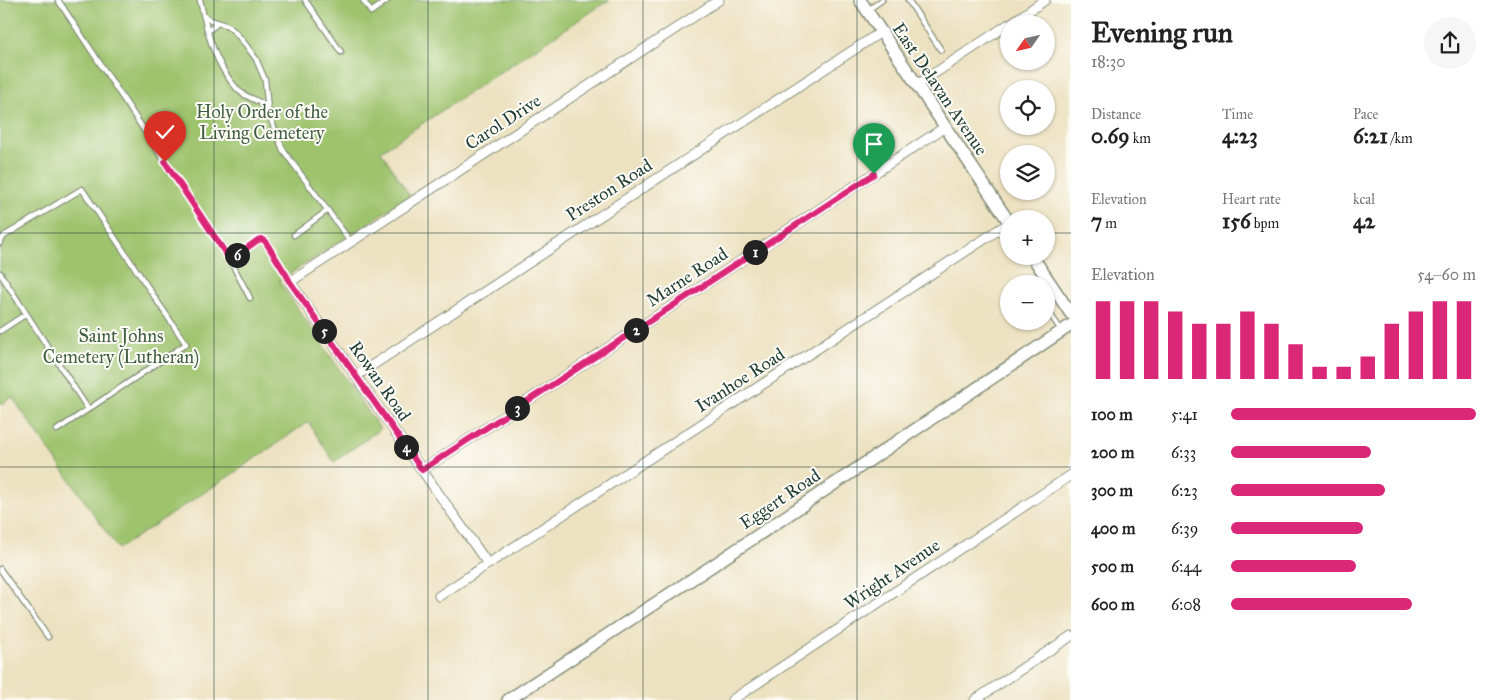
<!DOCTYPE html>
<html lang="en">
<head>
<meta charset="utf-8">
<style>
  body { margin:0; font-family:"IM FELL Great Primer",serif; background:#f6f6f6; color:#222; height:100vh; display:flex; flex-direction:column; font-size:19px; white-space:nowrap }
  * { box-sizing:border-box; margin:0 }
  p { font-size:16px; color:#767676 }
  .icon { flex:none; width:28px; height:28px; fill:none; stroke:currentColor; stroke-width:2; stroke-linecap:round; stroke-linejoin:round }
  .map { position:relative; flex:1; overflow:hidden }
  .details { display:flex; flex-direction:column; background:#fff; width:425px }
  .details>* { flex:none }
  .needle { width:32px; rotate:236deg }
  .controls { position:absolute; left:1000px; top:15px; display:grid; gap:10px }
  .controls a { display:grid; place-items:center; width:55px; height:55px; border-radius:50%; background:#fff; box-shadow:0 1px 4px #0004; font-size:25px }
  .pin { position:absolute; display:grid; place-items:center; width:42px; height:42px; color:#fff; margin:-51px -21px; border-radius:50% 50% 50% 0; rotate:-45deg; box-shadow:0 0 5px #0007 }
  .pin .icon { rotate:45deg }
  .km { position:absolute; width:25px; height:25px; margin:-12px; border-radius:50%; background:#222; color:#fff; font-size:14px; line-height:25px; text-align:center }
  .round { display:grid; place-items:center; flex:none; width:52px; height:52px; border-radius:26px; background:#f6f6f6 }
  .summary { display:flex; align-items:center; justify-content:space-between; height:85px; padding:0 20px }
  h1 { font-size:28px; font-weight:800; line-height:38px }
  .stats { display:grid; grid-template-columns:repeat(3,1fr); gap:8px; height:85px; padding:5px 20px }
  .stats div { display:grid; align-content:center }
  .stats b { font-size:21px; font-weight:800 }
  .stats small { font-size:14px; font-weight:400 }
  .stats p { font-size:14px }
  .chart { height:140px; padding:10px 20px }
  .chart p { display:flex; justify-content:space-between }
  .chart svg { width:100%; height:90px; margin-top:5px; stroke:#db2777; stroke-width:6 }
  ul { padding:0 20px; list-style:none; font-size:16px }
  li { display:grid; grid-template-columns:80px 60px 1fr; align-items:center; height:38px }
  li i { height:12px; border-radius:6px; background:#db2777 }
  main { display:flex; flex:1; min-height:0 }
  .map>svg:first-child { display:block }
  .green { fill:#9ec36d; stroke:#5e8050 }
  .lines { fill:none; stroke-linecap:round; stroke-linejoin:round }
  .service-casing { stroke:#868f7a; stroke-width:7 }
  .minor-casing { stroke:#868f7a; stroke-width:11 }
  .tertiary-casing { stroke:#868f7a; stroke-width:14 }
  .service { stroke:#fff; stroke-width:4.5 }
  .minor { stroke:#fff; stroke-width:9 }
  .tertiary { stroke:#fff; stroke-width:11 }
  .route-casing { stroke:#fff; stroke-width:10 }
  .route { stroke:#db2777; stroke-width:6 }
  .grid { fill:none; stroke:#1f3d34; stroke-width:1; stroke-opacity:0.55 }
  .labels { text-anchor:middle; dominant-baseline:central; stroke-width:4; stroke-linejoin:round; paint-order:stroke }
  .street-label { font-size:18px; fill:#1f3d34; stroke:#fdfcf7 }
  .park-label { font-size:18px; fill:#3f5e42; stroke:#fdfcf7 }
</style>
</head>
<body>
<main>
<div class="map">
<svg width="1071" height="700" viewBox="0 0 1071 700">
  <rect width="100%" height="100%" fill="#fdfcf7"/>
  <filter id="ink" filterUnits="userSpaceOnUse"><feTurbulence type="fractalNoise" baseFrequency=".02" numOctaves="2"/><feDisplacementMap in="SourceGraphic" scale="10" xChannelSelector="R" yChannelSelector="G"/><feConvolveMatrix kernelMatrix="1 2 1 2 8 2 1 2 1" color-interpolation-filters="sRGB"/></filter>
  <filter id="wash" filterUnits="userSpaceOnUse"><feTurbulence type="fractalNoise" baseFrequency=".0096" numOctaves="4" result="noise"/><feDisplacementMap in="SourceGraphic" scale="20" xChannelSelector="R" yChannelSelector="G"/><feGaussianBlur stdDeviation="1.12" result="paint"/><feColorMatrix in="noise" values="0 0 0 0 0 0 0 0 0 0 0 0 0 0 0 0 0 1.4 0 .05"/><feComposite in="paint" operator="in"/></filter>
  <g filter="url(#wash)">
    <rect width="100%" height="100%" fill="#ece1c0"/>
    <polygon class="green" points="0,0 609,0 381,151 410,196 279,281 380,429 334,462 308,422 237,471 118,549 12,397 0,405"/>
  </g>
  <g filter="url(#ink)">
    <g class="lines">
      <g class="service-casing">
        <g id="service">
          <polyline points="58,0 230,260 250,298"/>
          <path d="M200,0C207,33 215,65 238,90C247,99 260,99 268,109"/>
          <polyline points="305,0 341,52"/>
          <polyline points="363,0 371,12 388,0"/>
          <polyline points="908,0 941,50"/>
          <polyline points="868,10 882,0"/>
          <polyline points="204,16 211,20 228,26 234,31 246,45 256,59 265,80 268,110 271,120 283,150 351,242"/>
          <polyline points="208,31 218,23"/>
          <polyline points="294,235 328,210"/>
          <polyline points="0,243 4,236 82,189 186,344 57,430"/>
          <polyline points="230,260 258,241 262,239 285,273 290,282"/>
          <polyline points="0,273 88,409"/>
          <polyline points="1046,295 1054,290"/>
          <polyline points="1046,308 1061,330"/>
          <polyline points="0,331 26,314"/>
          <polyline points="0,569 48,637"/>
        </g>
      </g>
      <g class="minor-casing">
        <g id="minor">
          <polyline points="1010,24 1045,0"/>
          <polyline points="917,85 1009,24"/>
          <polyline points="356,376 881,32"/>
          <polyline points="422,470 945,127"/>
          <polyline points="488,564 290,282 719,0"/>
          <polyline points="439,596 1009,223"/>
          <polyline points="732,700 1071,475"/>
          <polyline points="975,700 1071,636"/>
        </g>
      </g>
      <g class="tertiary-casing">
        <g id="tertiary">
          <polyline points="860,0 1009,222"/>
          <polyline points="1032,256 1071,314"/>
          <polyline points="508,700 712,566 1071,325"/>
        </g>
      </g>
      <use href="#service" class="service"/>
      <use href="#minor" class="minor"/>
      <use href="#tertiary" class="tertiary"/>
    </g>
  </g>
  <g class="lines" filter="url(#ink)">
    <g class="route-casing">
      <polyline id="route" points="165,162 230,260 258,240 262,239 265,241 287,276 290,282 422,470 874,174"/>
    </g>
    <use href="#route" class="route"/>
  </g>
  <path class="grid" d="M214,0V700M428,0V700M643,0V700M857,0V700M0,233H1009M1046,233H1071M0,467H1071"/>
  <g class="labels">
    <g class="street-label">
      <text transform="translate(940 89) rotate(56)">East Delavan Avenue</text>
      <text transform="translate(503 122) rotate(-33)">Carol Drive</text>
      <text transform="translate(609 190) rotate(-33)">Preston Road</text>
      <text transform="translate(687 277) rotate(-33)">Marne Road</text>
      <text transform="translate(740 380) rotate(-33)">Ivanhoe Road</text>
      <text transform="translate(380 381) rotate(55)">Rowan Road</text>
      <text transform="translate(780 499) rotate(-34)">Eggert Road</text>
      <text transform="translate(892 574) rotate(-34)">Wright Avenue</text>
    </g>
    <g class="park-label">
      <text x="262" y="112">Holy Order of the<tspan x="262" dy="21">Living Cemetery</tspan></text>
      <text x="121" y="336">Saint Johns<tspan x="121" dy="21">Cemetery (Lutheran)</tspan></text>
    </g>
  </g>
</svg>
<div class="controls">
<a><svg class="needle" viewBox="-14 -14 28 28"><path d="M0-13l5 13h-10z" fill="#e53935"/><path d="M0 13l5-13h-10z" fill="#767676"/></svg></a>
<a><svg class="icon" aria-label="locate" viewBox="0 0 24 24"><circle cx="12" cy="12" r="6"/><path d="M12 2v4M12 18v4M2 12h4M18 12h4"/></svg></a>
<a><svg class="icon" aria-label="layers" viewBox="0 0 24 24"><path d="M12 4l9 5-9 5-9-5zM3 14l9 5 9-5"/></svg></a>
<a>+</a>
<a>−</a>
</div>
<div class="pin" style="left:874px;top:174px;background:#1e9e55"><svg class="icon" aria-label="arrive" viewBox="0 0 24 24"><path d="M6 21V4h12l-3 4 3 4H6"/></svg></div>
<div class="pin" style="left:165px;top:162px;background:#d93025"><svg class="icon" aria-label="check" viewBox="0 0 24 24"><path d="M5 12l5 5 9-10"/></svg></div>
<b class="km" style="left:755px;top:252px">1</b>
<b class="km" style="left:636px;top:330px">2</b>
<b class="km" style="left:517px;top:408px">3</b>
<b class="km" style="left:406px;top:447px">4</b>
<b class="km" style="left:324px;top:331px">5</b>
<b class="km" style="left:237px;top:255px">6</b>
</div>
<section class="details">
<div class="summary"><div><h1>Evening run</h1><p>18:30</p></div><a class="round"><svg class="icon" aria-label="share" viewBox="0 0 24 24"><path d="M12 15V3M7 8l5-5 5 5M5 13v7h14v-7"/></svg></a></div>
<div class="stats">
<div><p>Distance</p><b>0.69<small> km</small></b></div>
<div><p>Time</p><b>4:23</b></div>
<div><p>Pace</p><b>6:21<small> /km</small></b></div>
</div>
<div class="stats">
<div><p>Elevation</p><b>7<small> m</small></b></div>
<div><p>Heart rate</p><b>156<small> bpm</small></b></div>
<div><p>kcal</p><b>42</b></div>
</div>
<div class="chart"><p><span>Elevation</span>54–60 m</p>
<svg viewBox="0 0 160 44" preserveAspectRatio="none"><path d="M5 44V6M15 44V6M25 44V6M35 44V11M45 44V17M55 44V17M65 44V11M75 44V17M85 44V27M95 44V38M105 44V38M115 44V33M125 44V17M135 44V11M145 44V6M155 44V6"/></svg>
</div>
<ul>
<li><b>100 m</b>5:41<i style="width:100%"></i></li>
<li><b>200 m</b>6:33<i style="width:57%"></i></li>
<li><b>300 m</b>6:23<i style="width:63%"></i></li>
<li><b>400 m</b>6:39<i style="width:54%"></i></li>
<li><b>500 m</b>6:44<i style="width:51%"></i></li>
<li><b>600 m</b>6:08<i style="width:74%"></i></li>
</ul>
</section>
</main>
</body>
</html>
